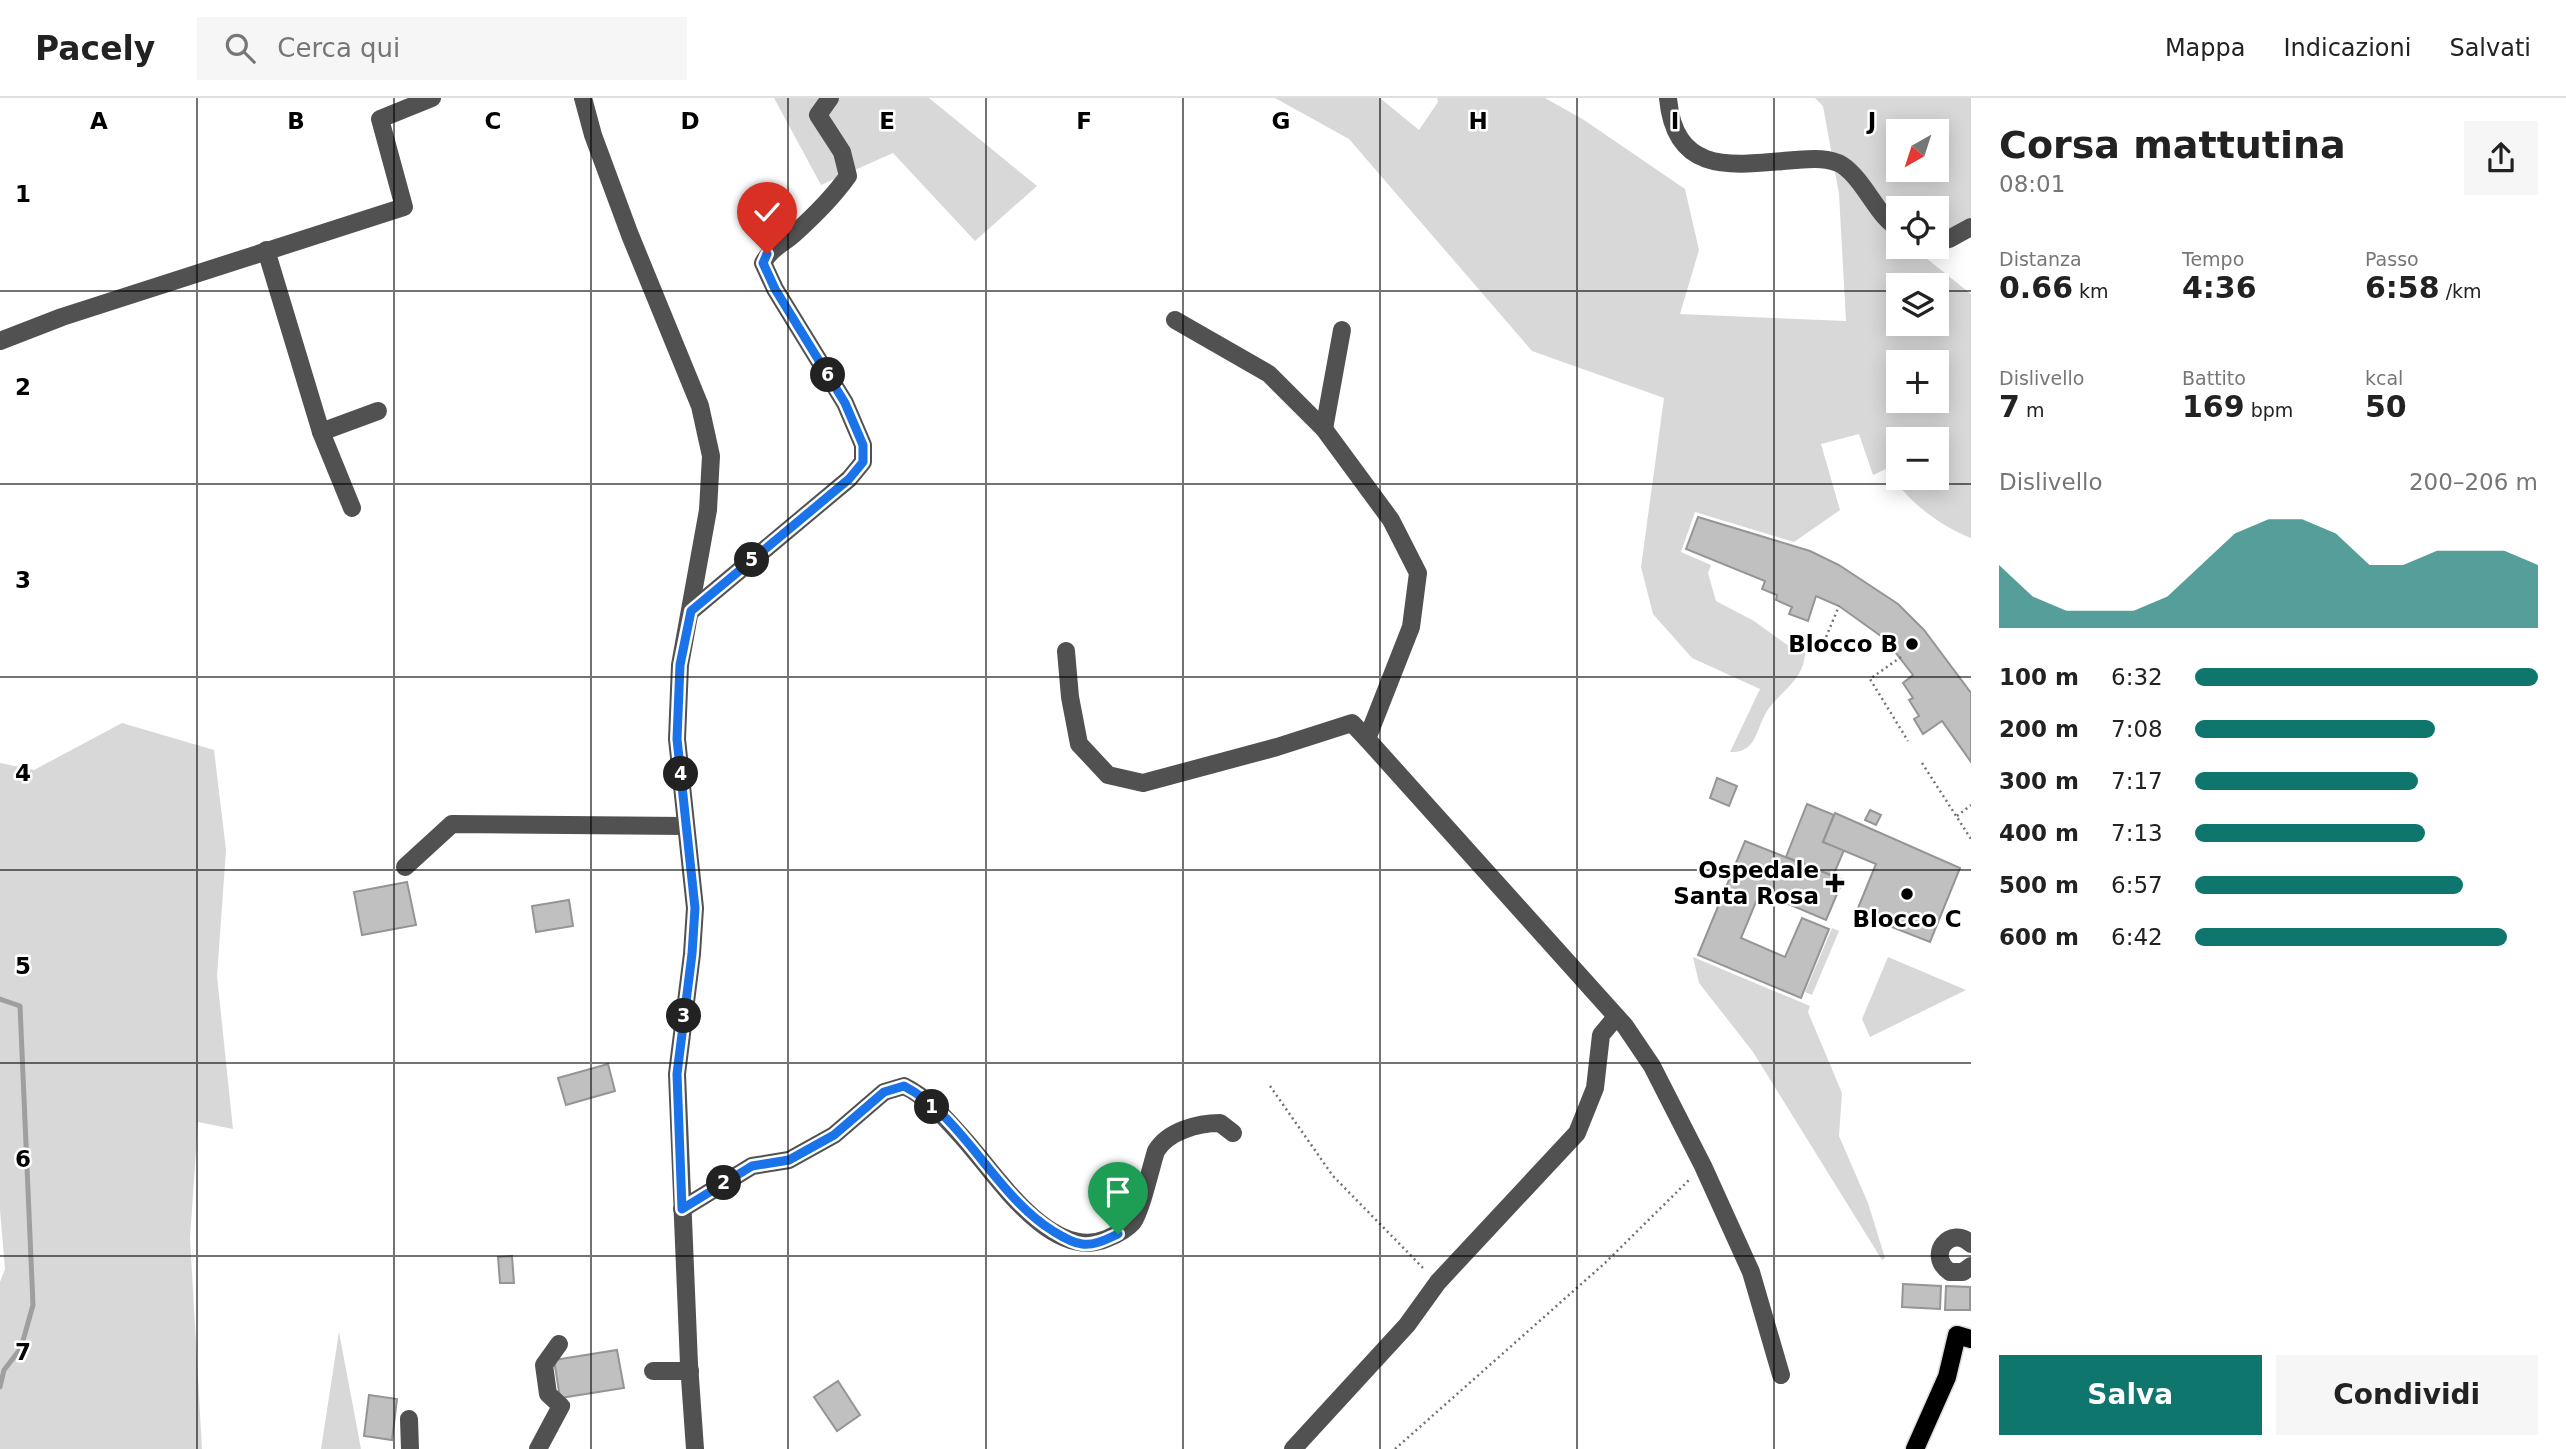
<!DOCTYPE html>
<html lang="it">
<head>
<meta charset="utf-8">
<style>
  body { margin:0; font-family:"DejaVu Sans",sans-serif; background:#f6f6f6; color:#222; height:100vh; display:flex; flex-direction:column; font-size:26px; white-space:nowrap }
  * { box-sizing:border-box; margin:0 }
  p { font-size:23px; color:#767676 }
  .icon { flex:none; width:38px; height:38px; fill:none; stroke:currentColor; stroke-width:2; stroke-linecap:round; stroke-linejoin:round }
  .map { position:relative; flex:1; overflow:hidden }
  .side { display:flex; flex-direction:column; background:#fff; width:595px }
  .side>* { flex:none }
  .needle { width:46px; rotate:219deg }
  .buttons { position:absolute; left:1886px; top:21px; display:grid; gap:14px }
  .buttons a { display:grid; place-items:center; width:63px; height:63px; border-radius:0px; background:#fff; box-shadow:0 4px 18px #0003; font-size:35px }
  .pin { position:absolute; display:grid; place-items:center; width:60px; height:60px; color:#fff; margin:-72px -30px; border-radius:50% 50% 50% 0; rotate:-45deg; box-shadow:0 0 7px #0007 }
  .pin .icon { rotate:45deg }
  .km { position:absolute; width:35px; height:35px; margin:-18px; border-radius:50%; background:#222; color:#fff; font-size:19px; line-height:35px; text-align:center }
  .round { display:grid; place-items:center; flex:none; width:74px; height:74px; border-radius:0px; background:#f6f6f6 }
  .headline { display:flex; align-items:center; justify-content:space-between; height:119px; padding:0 28px }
  h1 { font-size:38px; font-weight:700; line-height:52px }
  .metrics { display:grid; grid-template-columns:repeat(3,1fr); gap:10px; height:119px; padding:7px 28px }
  .metrics div { display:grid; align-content:center }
  .metrics b { font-size:30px; font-weight:700 }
  .metrics small { font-size:19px; font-weight:400 }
  .metrics p { font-size:19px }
  .chart { height:196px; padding:14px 28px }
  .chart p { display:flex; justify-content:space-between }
  .chart svg { width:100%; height:126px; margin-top:7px; fill:#0f766e; opacity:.7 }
  .action { display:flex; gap:14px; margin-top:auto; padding:14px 28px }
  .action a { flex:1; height:80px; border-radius:0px; background:#0f766e; color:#fff; font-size:28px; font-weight:700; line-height:80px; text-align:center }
  .action a+a { background:#f6f6f6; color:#222 }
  ul { padding:0 28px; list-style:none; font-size:23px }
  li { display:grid; grid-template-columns:112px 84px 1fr; align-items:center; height:52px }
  li i { height:18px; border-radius:9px; background:#0f766e }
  header { display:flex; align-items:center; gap:42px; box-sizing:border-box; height:98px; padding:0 35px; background:#fff; border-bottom:2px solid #e0e0e0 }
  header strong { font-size:33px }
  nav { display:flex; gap:38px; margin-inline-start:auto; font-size:24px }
  .search { width:490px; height:63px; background:#f6f6f6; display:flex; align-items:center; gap:18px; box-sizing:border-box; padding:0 24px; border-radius:0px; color:#767676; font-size:26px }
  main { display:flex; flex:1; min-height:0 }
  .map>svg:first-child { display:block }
  .green { fill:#d8d8d8; fill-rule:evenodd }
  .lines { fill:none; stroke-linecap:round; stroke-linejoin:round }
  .stream { stroke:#9f9f9f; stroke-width:5 }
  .building { fill:#c0c0c0; stroke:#959595; stroke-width:2 }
  .major-casing { stroke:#dbdbdb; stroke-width:21 }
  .path { stroke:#737373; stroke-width:2.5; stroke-dasharray:2 3.5; stroke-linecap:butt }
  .minor { stroke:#515151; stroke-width:18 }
  .major { stroke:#000; stroke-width:18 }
  .route-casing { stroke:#fff; stroke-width:14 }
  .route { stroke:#1a73e8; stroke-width:9 }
  .grid { fill:none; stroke:#000; stroke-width:2; stroke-opacity:0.55 }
  .poi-dot { fill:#000; stroke:#fff; stroke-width:2.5 }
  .labels { text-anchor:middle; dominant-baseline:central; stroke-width:5; stroke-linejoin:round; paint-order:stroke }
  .poi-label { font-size:23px; font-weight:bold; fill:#000; stroke:#fff; text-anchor:end }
  .grid-label { font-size:23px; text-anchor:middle; font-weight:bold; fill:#000; stroke:#fff; stroke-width:5; stroke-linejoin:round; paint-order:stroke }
</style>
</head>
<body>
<header>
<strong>Pacely</strong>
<div class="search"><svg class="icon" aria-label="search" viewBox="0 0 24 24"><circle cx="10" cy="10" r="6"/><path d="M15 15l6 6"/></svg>Cerca qui</div>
<nav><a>Mappa</a><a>Indicazioni</a><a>Salvati</a></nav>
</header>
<main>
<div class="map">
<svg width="1971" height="1351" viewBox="0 0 1971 1351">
  <rect width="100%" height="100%" fill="#fff"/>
  <g class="green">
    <polygon points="774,0 929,0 1037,88 975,143 893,55 821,87"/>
    <path d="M1275,0H1380L1419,32L1438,4L1437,0H1545L1584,22L1685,91L1699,152L1680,216L1846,223L1839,96L1823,8L1815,0H1971V119L1937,143V110H1899V149H1930L1921,156L1971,196V440C1937,427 1906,401 1886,371L1873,377L1859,336L1821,346L1840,412L1794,444L1695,414L1681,454L1711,467L1708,475L1716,503L1754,523L1793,551L1799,545L1805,551C1806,579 1786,589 1770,609C1756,625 1759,656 1730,654L1760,591L1692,560L1653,516L1641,469L1664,300L1532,253L1349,41ZM1899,33H1937V72H1899ZM1899,187H1937V226H1899ZM1899,264H1937V303H1899ZM1899,341H1937V380H1899Z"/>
    <polygon points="122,625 214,652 226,752 217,878 233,1031 198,1024 190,1140 202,1351 0,1351 0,1184 5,1171 0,1112 0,665 34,672"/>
    <polygon points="1832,830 1839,833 1812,897 1805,894"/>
    <polygon points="1693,859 1810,908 1808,914 1842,995 1839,1038 1868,1105 1885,1160 1882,1162 1753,954 1699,885"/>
    <polygon points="1888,859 1966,892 1870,939 1862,921"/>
    <polygon points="339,1234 361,1351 321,1351"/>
  </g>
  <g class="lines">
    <polyline class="stream" points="0,901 20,908 33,1207 21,1250 4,1272 0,1289"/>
  </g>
  <g class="building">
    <polygon points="1698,419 1810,453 1839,467 1898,506 1924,532 1971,595 1971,664 1942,623 1923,636 1914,621 1919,618 1909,602 1913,600 1903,585 1913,577 1885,541 1839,508 1816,498 1808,523 1789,516 1792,509 1776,502 1777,497 1762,491 1765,483 1686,451"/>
    <polygon points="1717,680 1737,688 1729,708 1710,700"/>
    <polygon points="1807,706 1834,717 1823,744 1844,752 1833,778 1786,759"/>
    <polygon points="1870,712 1881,717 1876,727 1865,722"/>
    <polygon points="1835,715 1960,770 1930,844 1856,815 1876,766 1823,744"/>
    <polygon points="1745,743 1843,782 1826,822 1760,794 1741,840 1785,859 1802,820 1829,831 1801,900 1698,857"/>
    <polygon points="407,784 416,827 362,837 354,794"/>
    <polygon points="569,802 573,828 536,834 532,808"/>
    <polygon points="608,966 615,993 566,1007 558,980"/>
    <polygon points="512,1158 514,1185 500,1185 498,1159"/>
    <polygon points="1903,1186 1941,1188 1940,1211 1902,1209"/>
    <polygon points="1946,1188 1970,1189 1970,1212 1945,1212"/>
    <polygon points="617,1252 624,1290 560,1300 554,1262"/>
    <polygon points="838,1283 860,1317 837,1333 814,1299"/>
    <polygon points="369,1297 397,1301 392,1342 364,1338"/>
  </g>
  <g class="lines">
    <g class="major-casing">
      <polyline id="major" points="1915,1351 1947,1279 1957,1237 1971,1241"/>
    </g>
    <g class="path">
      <polyline points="1824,544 1839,508"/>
      <polyline points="1901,559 1870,581 1908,643"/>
      <polyline points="1922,665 1971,741"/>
      <polyline points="1957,718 1971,707"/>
      <polyline points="1270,988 1333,1078 1425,1172"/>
      <polyline points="1395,1351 1605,1165 1691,1080"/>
    </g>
    <g class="minor">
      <polyline points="583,0 593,37 630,137 700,308 711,358 708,412 680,567 677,641 695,810 692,856 677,976 689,1266 695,1351"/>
      <path d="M1668,0C1675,79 1734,67 1795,62C1810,61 1828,59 1842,67C1865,82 1879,122 1899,130"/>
      <polyline points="1937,143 1949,141 1971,129"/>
      <polyline points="266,152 321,334 352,410"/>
      <polyline points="1175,222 1269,276 1324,331 1391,422 1418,475 1411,529 1367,641 1625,928 1652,968 1703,1068 1751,1174 1781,1277"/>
      <polyline points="0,243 62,219 404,109 380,21 432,0"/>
      <polyline points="1324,331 1342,232"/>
      <polyline points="321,334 378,313"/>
      <path d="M691,513L849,381L863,364V347L845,305L775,191L763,165C770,151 783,146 795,135C814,118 833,99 848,78L842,54L818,17L830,0"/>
      <polyline points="1066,553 1070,599 1079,646 1108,677 1143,685 1277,649 1352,625 1367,641"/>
      <polyline points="405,769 452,726 686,728"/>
      <path d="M682,1111L752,1068L789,1062L834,1037L884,994L904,988C927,999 946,1021 963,1040C995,1075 1050,1164 1106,1141C1116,1137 1126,1132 1133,1124C1141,1113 1151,1069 1156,1053C1168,1033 1198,1025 1220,1025L1233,1035"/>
      <path d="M1971,1146C1951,1126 1925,1157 1950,1174H1963L1971,1168"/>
      <polyline points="653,1273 690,1273"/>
      <polyline points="409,1321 410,1351"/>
      <polyline points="538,1351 561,1308 548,1296 544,1267 559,1246"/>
      <polyline points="1293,1351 1407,1227 1438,1184 1577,1035 1595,990 1601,937 1616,919"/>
    </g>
    <use href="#major" class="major"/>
  </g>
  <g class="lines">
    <g class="route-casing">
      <path id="route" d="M767,156L763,165L775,191L845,305L863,347V364L849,381L691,513L680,567L677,641L695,810L692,856L677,976L682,1111L752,1068L789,1062L834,1037L884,994L904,988C964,1019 995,1097 1053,1133C1061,1138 1072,1145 1082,1146C1094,1148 1107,1141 1118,1136"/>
    </g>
    <use href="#route" class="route"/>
  </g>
  <path class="grid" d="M197,0V1351M394,0V1351M591,0V1351M788,0V1351M986,0V1351M1183,0V1351M1380,0V1351M1577,0V1351M1774,0V1351M0,193H1899M1937,193H1971M0,386H1971M0,579H1971M0,772H1971M0,965H1971M0,1158H1971"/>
  <g class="poi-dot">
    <circle cx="1912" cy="546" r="7"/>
    <path d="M1831.5 774.5h7v7h7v7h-7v7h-7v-7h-7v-7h7z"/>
    <circle cx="1907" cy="796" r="7"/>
  </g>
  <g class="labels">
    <g class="poi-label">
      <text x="1898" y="546">Blocco B</text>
      <text x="1819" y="772">Ospedale<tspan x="1819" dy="26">Santa Rosa</tspan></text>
      <text x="1907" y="821" text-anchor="middle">Blocco C</text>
    </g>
  </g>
  <g class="grid-label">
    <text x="99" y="31">A</text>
    <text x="296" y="31">B</text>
    <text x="493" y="31">C</text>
    <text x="690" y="31">D</text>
    <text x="887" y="31">E</text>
    <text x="1084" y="31">F</text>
    <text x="1281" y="31">G</text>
    <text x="1478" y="31">H</text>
    <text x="1675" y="31">I</text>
    <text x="1872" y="31">J</text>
    <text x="23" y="104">1</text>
    <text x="23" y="297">2</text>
    <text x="23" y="490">3</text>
    <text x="23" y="683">4</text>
    <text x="23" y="876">5</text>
    <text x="23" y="1069">6</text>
    <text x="23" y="1262">7</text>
  </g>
</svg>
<div class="buttons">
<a><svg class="needle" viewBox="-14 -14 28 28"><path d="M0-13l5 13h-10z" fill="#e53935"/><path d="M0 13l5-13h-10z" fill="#767676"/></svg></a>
<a><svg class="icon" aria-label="locate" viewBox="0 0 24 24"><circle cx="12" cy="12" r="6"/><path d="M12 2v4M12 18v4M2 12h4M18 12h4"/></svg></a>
<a><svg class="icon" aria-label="layers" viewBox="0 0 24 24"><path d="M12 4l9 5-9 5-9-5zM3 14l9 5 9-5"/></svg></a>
<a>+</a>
<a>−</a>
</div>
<div class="pin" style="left:1118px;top:1136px;background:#1e9e55"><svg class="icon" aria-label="arrive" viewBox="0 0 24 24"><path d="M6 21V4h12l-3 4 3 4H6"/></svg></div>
<div class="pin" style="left:767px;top:156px;background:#d93025"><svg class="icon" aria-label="check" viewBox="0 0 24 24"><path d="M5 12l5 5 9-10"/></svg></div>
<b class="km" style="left:932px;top:1009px">1</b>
<b class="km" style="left:724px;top:1085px">2</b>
<b class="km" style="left:684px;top:918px">3</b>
<b class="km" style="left:681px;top:676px">4</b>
<b class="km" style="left:752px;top:462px">5</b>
<b class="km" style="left:828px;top:277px">6</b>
</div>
<section class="side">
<div class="headline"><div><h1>Corsa mattutina</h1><p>08:01</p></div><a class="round"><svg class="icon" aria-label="share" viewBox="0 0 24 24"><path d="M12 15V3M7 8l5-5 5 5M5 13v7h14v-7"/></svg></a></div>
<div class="metrics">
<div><p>Distanza</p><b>0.66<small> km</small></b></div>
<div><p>Tempo</p><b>4:36</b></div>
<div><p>Passo</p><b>6:58<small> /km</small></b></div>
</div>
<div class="metrics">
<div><p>Dislivello</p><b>7<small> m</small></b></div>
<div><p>Battito</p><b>169<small> bpm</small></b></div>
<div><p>kcal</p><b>50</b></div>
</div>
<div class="chart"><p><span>Dislivello</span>200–206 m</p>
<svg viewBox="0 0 160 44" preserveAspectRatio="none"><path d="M0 44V22L10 33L20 38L30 38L40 38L50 33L60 22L70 11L80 6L90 6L100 11L110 22L120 22L130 17L140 17L150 17L160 22V44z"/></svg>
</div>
<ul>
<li><b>100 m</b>6:32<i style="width:100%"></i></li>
<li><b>200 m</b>7:08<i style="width:70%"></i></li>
<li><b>300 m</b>7:17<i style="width:65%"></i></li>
<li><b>400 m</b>7:13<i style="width:67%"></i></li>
<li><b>500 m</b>6:57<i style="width:78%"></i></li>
<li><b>600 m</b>6:42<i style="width:91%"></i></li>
</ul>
<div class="action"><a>Salva</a><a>Condividi</a></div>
</section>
</main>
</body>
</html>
